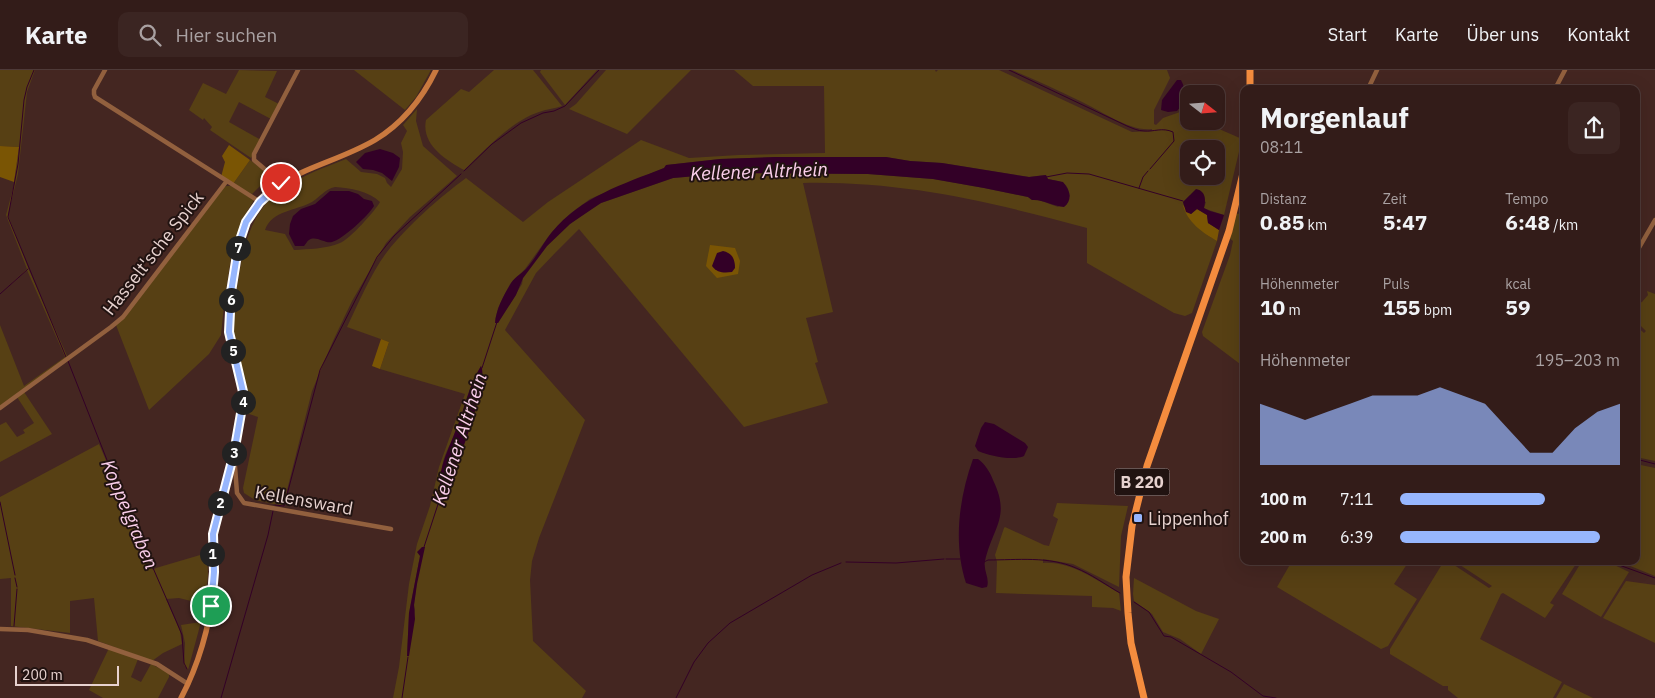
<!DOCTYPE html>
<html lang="de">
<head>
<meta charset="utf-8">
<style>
  body { margin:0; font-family:"IBM Plex Sans",sans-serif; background:#3b2522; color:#f1f3f6; height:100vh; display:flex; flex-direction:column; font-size:19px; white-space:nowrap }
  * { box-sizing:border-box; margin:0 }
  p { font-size:16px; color:#a9a1a2 }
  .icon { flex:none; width:28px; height:28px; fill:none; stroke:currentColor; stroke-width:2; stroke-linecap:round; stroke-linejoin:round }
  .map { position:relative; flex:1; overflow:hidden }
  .side { position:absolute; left:1240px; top:15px; width:400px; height:480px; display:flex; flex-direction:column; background:#331c19; border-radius:10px; box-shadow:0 5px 20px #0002,0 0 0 1px #4e3a38 }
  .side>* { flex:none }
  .needle { width:32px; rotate:107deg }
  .controls { position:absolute; left:1180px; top:15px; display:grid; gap:10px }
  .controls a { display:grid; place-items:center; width:45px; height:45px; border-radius:10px; background:#331c19; box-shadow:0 5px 20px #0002,0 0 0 1px #4e3a38; font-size:25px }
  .scale { position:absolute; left:15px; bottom:12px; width:104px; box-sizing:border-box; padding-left:5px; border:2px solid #e7d2cf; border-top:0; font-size:14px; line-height:18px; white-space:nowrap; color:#e7d2cf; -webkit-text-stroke:4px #211311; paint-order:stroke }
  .pin { position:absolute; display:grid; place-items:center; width:42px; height:42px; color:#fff; margin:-21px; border:2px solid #fff; border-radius:50%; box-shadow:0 1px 5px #0007 }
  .km { position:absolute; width:25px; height:25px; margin:-12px; border-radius:50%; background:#222; color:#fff; font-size:14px; line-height:25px; text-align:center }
  .round { display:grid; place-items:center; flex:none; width:52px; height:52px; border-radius:10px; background:#3b2522 }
  .head { display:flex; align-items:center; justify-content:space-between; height:85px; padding:0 20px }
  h1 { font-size:28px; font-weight:700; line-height:38px }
  .figures { display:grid; grid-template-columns:repeat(3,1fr); gap:8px; height:85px; padding:5px 20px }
  .figures div { display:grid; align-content:center }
  .figures b { font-size:21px; font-weight:700 }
  .figures small { font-size:14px; font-weight:400 }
  .figures p { font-size:14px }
  .chart { height:140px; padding:10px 20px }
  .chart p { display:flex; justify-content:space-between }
  .chart svg { width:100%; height:90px; margin-top:5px; fill:#97b6fd; opacity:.7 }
  ul { padding:0 20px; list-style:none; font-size:16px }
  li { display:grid; grid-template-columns:80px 60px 1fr; align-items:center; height:38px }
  li i { height:12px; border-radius:6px; background:#97b6fd }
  header { display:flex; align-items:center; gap:30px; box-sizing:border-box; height:70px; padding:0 25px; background:#331c19; border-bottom:1px solid #4e3a38 }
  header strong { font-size:24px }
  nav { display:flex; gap:28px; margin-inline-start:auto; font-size:18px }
  .search { width:350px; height:45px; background:#3b2522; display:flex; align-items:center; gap:12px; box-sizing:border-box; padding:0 18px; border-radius:10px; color:#a9a1a2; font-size:19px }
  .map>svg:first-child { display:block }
  .green { fill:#574014; fill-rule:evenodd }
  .forest { fill:#7a5504 }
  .water { fill:#330027 }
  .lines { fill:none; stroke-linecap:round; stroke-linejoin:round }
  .stream { stroke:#330027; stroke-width:1 }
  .street { stroke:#92603e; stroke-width:4.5 }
  .secondary { stroke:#c9793f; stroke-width:5.5 }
  .primary { stroke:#f48c3e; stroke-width:7 }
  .route-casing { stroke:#fff; stroke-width:10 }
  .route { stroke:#97b6fd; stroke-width:6 }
  .poi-dot { fill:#97b6fd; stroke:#211311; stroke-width:2 }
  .labels { text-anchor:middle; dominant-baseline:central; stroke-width:4; stroke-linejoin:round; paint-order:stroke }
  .shield { fill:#211311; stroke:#ac9996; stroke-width:1 }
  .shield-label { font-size:16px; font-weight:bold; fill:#e7d2cf }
  .street-label { font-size:18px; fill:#e7d2cf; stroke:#211311 }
  .poi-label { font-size:18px; fill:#e7d2cf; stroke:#211311; text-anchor:start }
  .water-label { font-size:19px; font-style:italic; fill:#fbcfeb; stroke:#211311 }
</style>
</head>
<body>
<header>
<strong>Karte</strong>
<div class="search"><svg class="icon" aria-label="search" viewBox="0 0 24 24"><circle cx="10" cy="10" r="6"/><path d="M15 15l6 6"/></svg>Hier suchen</div>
<nav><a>Start</a><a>Karte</a><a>Über uns</a><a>Kontakt</a></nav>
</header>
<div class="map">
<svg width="1655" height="628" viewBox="0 0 1655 628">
  <rect width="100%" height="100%" fill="#442621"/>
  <g class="green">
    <polygon points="0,0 35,0 27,22 18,104 8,145 29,200 68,288 0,336 0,255 24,316 65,287 27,200 0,224 27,199 6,145 14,115 19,77 0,76"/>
    <polygon points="239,0 277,1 265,27 279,34 271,49 239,32 229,52 261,70 251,88 210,60 212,57 204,48 203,50 189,40 203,13 226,24"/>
    <polygon points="354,0 431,0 416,27 405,40"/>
    <path d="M494,0H533L562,36C554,39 546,39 539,42C511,51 484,81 464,100C445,90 421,74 426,50L461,19L469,22Z"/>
    <polygon points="541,0 597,0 565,35 540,2"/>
    <polygon points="606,0 691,0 627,64 569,39 576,34"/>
    <path d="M734,0H935L936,2L938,0H999L1132,62L1152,61V59C1130,62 1100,40 1080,31C1058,20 1035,10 1012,0H1167L1170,8L1154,40V54L1156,55L1163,48L1180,42L1189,46V51H1201L1242,69L1224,145L1206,139L1204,138L1206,132L1190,125L1183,132L1184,136L1207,165L1217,171L1192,243L1185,246L1174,243L1087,193V158C991,132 904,111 803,113L833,242L806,248L818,292L815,293L828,333L744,357L579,159L556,182L536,203L505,260L585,350L539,468L532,491L530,510L533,571L586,621L582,628H393L399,597L409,514L417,474L430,436L439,397L465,324L380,299L389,272L347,257C358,234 372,201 387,182C407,156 440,127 466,108L523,152L548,132L641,70L689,88L739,85L825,83L824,16H753ZM1189,79H1216V106H1189ZM775,87H886L910,91L942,93L1029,107L1045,105L1048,109C1061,112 1067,110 1070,126L1058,137L1036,129L1032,130L1028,127L984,118L933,109L868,104L731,103L673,108L601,133L589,140L570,154L547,176L523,208L522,214L498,253L495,251L498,238L510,214L525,199L551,163L571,143L590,129L664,98L667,95L720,89ZM481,296L483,308L479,328L453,405L454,409L452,413L449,414C447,410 443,404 442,400C442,387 451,374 455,363C465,340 467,318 481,296ZM420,486L414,535L415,540L407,586L409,543Z"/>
    <path d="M417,39L416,51L423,76L457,106L410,147L386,173L352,231L333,271L312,321L283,436L255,430L244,423L243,418L258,347L246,343C251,316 238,292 234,265C231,245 236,225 239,205C251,128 278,115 346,89L361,102L377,104L385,108L387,113L391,117L402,99L403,82L401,73L407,61L403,55ZM335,117C350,118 369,121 380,132C375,141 350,169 340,173C326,179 308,179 294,180L285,164L265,160C272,140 296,141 312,132C320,127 325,119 335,117Z"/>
    <polygon points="250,90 276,110 261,115 252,124 233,114"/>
    <polygon points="227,116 231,116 254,130 242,150 232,181 224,235 221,265 209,284 149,340 116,255 223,117"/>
    <polygon points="1244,143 1244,155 1241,160 1240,168 1244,170 1244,297 1203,266 1202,262 1230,185 1233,171 1229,168 1236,144"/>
    <polygon points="1647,221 1655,224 1655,391 1636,387 1636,256 1644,263 1646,261 1636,251 1636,234 1642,232 1648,225"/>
    <polygon points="24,322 52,364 0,392 0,355 6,352 17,367 25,363 23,360 34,353 17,327"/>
    <polygon points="99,374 153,500 156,498 207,483 208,505 205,532 195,532 179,528 166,529 180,561 182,574 163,583 152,591 98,571 94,528 70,531 70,563 11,556 11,508 0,509 0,427"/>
    <polygon points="1636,394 1655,398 1655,506 1618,491 1636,491"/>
    <path d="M1057,433L1128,436L1121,466L1119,517L1073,494L1043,489V493C1071,491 1096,510 1119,523L1121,541L1113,538L1092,537V526L996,523L997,492L995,485L1004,458L1005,457L1044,475L1049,476L1058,449L1053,446Z"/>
    <polygon points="1292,491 1409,491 1394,514 1417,529 1388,576 1381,579 1277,517"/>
    <polygon points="1444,491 1448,491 1489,518 1492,516 1454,491 1578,491 1550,533 1554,535 1545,548 1503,523 1501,524 1480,569 1562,612 1553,628 1458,628 1448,620 1448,616 1443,616 1390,584 1390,579"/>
    <polygon points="1582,491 1606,491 1629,502 1601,547 1562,524"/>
    <polygon points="1134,508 1196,541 1219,549 1201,584 1180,569 1163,562 1152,544 1134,531 1133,524"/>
    <polygon points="1626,511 1655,515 1655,573 1603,548"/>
    <polygon points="201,552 188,600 184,595 185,573 181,555"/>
    <polygon points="109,578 138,589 131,607 141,612 151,594 169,603 169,607 158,628 103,628 89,620"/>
    <polygon points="1564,614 1593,628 1556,628"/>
  </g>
  <g class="forest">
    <polygon points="229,75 250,90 233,114 221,107 225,92 222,86"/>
    <polygon points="0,76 19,77 14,112 0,107"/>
    <path d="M1183,135L1191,144L1197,139L1207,145L1208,153L1219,160L1217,171C1203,163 1187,152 1183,135Z"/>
    <polygon points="710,175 735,178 740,191 738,204 717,208 706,196"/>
    <polygon points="381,269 389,272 380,299 372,296"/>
  </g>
  <g class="water">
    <path d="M1177,10H1181C1187,22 1186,31 1177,41L1168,42L1161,40L1162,30Z"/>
    <polygon points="1217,18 1223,19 1225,23 1224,29 1217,31 1216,24 1210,24 1214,18"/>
    <polygon points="380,79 393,83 400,88 399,97 392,111 382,103 373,100 363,99 356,92 365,83"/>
    <path d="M775,87H886L910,91L942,93L1029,107L1046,105L1048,109L1063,112C1070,120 1073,130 1064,137C1053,136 1042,129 1032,130L1028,127L984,118L933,109L868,104L731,103L673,108L601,133L570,154L547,176L523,208L516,225L498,253H495C496,240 503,226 510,215C513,208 521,204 526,199C536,188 543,173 552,162C581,127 623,114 664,98L666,95L720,89Z"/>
    <path d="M1196,119C1206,121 1206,130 1204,138L1210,141L1224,145L1219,160L1208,153L1207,145L1197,139L1191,144L1186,142L1183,132Z"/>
    <path d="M330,121H349L358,124L364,129L372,131L374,136C369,145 342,170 332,172C325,174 316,165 309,170C307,171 306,174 304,176H295L289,164L290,154L293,146L301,139L315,134Z"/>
    <path d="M723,181C732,183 735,189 735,198L732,202C724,203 717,203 712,196L717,183Z"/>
    <path d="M481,296C489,310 460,388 453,405V411L445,420L441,418C436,404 450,376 455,362C465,339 468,317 481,296Z"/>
    <path d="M985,352L994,354L1025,373L1028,377L1024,386C1013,391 989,386 978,381L975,376L981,358Z"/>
    <path d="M973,389H978C985,394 990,402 993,410C1011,447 993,457 985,491C983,500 990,508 987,517L982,518L966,513C953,473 959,428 973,389Z"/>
    <polygon points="422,477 425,477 417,514 414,535 415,549 409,586 407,586 409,543 420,486 417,482"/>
  </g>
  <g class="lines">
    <g class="stream">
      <polyline points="34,0 27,17 24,30 18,94 8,147 66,287"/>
      <path d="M1009,0L1127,56C1132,58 1138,61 1144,61C1154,62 1162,57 1173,62L1174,71L1150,99"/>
      <polyline points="464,101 492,74 521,53 543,43 554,41 565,36 599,0"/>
      <polyline points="1046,107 1067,103 1089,104 1183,131"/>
      <polyline points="1139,118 1143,107 1148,101"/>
      <polyline points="0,224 28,199"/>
      <polyline points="68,291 116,413 177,553 182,565 184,593 187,599"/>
      <polyline points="482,298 497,252"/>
      <polyline points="1636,389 1655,394"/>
      <polyline points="0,432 15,505"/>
      <polyline points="275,435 284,436 320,300 369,203 377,187 394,166 461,104"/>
      <polyline points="424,477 443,419"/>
      <polyline points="946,489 960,489"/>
      <polyline points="1608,491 1655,508"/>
      <polyline points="846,492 896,493 944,489"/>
      <path d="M984,492L988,490C1017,490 1049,486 1076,498C1091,504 1106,515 1120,523"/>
      <polyline points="15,508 17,517"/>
      <polyline points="1134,532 1149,542 1164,566 1171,567 1231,602 1263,626 1276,628"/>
      <polyline points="14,556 17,519"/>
      <polyline points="221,628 268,465 273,441"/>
      <polyline points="402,628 408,587"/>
      <polyline points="676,628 694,592 708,573 730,553 812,505 841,493"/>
    </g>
    <g class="street">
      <polyline points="105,0 94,20 94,24 95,27 260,132"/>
      <polyline points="1368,19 1377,0"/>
      <polyline points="1555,19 1565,0"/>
      <polyline points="281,113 254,90 254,84 298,0"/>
      <polyline points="1636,183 1655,150"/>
      <polyline points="0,338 111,257 123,247 226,112"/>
      <polyline points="234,384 237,423 244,433 391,459"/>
      <polyline points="0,559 28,560 87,570 157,594 188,614"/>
    </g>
    <path class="secondary" d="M181,628C198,596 210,556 213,520C215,501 211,482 213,463C219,418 241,374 244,328C245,309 234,291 231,273C226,247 232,193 240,168C263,100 322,101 375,70C403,53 422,29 436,0"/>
    <g class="primary">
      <polyline points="1250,0 1250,19"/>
      <polyline points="1144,628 1131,573 1128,543 1126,507 1132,456 1147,396 1229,161 1244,99"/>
    </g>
  </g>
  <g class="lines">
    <g class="route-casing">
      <polyline id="route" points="211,536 214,502 213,464 234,383 244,326 229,262 231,222 236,191 240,170 246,152 260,132 281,113"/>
    </g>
    <use href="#route" class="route"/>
  </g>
  <rect class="poi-dot" x="1133" y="443" width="10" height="10" rx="2.5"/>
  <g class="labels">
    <rect class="shield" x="1114.5" y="398.5" width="55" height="27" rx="4"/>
    <g class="shield-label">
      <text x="1142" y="412">B 220</text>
    </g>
    <g class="street-label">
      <text transform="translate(153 183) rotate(-52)">Hasselt'sche Spick</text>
      <text transform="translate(304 430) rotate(10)">Kellensward</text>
    </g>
    <g class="poi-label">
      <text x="1148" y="448">Lippenhof</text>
    </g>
    <g class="water-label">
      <text transform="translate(759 101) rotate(-2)">Kellener Altrhein</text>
      <text transform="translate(459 369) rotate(-72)">Kellener Altrhein</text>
      <text transform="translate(130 444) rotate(67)">Koppelgraben</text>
    </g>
  </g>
</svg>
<div class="controls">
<a><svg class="needle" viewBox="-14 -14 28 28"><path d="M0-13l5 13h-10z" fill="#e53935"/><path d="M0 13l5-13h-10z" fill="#a9a1a2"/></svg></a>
<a><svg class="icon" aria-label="locate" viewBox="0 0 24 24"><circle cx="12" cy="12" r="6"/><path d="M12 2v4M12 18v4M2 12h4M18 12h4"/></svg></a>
</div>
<div class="scale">200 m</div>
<div class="pin" style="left:211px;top:536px;background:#1e9e55"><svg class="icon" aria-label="arrive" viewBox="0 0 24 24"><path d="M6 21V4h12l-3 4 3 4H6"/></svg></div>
<div class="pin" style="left:281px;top:113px;background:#d93025"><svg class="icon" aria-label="check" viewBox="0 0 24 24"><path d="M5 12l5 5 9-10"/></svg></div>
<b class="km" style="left:212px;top:484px">1</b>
<b class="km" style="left:220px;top:433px">2</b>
<b class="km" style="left:234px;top:383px">3</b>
<b class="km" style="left:243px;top:332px">4</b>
<b class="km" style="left:233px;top:281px">5</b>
<b class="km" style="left:231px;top:230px">6</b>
<b class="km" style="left:238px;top:178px">7</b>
<section class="side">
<div class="head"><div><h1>Morgenlauf</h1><p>08:11</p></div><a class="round"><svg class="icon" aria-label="share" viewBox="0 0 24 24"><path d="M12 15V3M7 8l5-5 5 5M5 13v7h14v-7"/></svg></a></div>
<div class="figures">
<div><p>Distanz</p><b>0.85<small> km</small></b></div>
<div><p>Zeit</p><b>5:47</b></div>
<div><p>Tempo</p><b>6:48<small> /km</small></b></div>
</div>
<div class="figures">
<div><p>Höhenmeter</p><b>10<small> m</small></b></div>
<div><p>Puls</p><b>155<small> bpm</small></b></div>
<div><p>kcal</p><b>59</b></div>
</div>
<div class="chart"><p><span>Höhenmeter</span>195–203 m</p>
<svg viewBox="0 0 160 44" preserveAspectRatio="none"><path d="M0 44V14L10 18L20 22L30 18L40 14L50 10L60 10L70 10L80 6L90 10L100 14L110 26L120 38L130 38L140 26L150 18L160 14V44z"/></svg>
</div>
<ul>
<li><b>100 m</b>7:11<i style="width:66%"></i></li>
<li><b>200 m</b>6:39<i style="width:91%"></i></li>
</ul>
</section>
</div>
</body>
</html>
